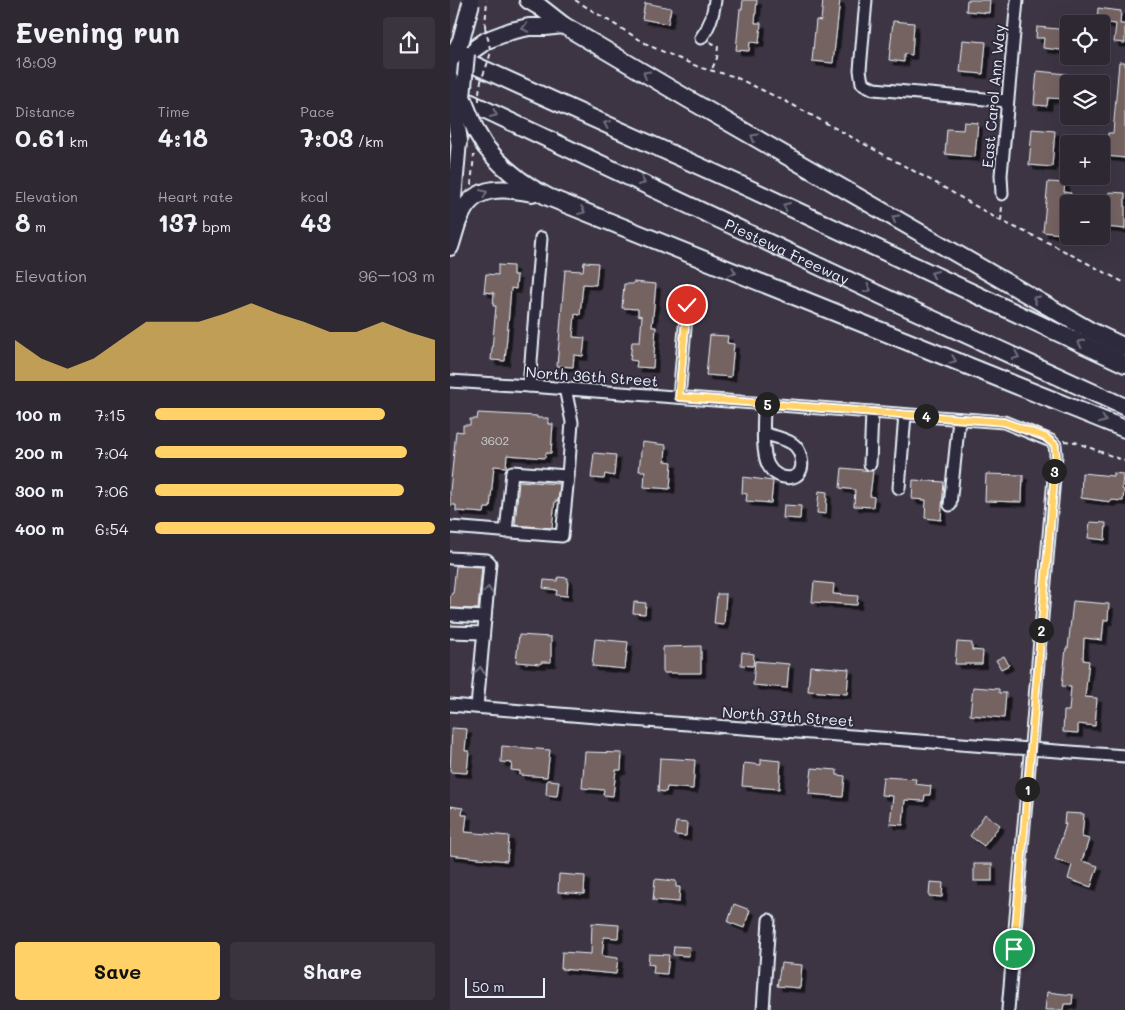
<!DOCTYPE html>
<html lang="en">
<head>
<meta charset="utf-8">
<style>
  body { margin:0; font-family:Mali,sans-serif; background:#3a343f; color:#f1f3f6; height:100vh; display:flex; flex-direction:column; font-size:19px; white-space:nowrap }
  * { box-sizing:border-box; margin:0 }
  p { font-size:16px; color:#a7a6ac }
  .icon { flex:none; width:28px; height:28px; fill:none; stroke:currentColor; stroke-width:2; stroke-linecap:round; stroke-linejoin:round }
  .map { position:relative; flex:1; overflow:hidden }
  .details { display:flex; flex-direction:column; background:#2e2833; width:450px }
  .details>* { flex:none }
  .controls { position:absolute; left:610px; top:15px; display:grid; gap:10px }
  .controls a { display:grid; place-items:center; width:50px; height:50px; border-radius:5px; background:#2e2833; box-shadow:0 5px 20px #0002,0 0 0 1px #49444e; font-size:25px }
  .scale { position:absolute; left:15px; bottom:12px; width:80px; box-sizing:border-box; padding-left:5px; border:2px solid #e8f1f8; border-top:0; font-size:14px; line-height:18px; white-space:nowrap; color:#e8f1f8; -webkit-text-stroke:4px #2f2a3d; paint-order:stroke }
  .pin { position:absolute; display:grid; place-items:center; width:42px; height:42px; color:#fff; margin:-21px; border:2px solid #fff; border-radius:50%; box-shadow:0 1px 5px #0007 }
  .km { position:absolute; width:25px; height:25px; margin:-12px; border-radius:50%; background:#222; color:#fff; font-size:14px; line-height:25px; text-align:center }
  .round { display:grid; place-items:center; flex:none; width:52px; height:52px; border-radius:5px; background:#3a343f }
  .headline { display:flex; align-items:center; justify-content:space-between; height:85px; padding:0 15px }
  h1 { font-size:28px; font-weight:700; line-height:38px }
  .metrics { display:grid; grid-template-columns:repeat(3,1fr); gap:8px; height:85px; padding:5px 15px }
  .metrics div { display:grid; align-content:center }
  .metrics b { font-size:25px; font-weight:700 }
  .metrics small { font-size:14px; font-weight:400 }
  .metrics p { font-size:14px }
  .chart { height:140px; padding:10px 15px }
  .chart p { display:flex; justify-content:space-between }
  .chart svg { width:100%; height:90px; margin-top:5px; fill:#ffd166; opacity:.7 }
  .button { display:flex; gap:10px; margin-top:auto; padding:10px 15px }
  .button a { flex:1; height:58px; border-radius:5px; background:#ffd166; color:#111; font-size:20px; font-weight:700; line-height:58px; text-align:center }
  .button a+a { background:#3a343f; color:#f1f3f6 }
  ul { padding:0 15px; list-style:none; font-size:16px }
  li { display:grid; grid-template-columns:80px 60px 1fr; align-items:center; height:38px }
  li i { height:12px; border-radius:6px; background:#ffd166 }
  main { display:flex; flex:1; min-height:0 }
  .map>svg:first-child { display:block }
  .building { fill:#756362; stroke:#e8f1f8; filter:url(#shadow) }
  .lines { fill:none; stroke-linecap:round; stroke-linejoin:round }
  .minor-casing { stroke:#e8f1f8; stroke-width:15 }
  .major-casing { stroke:#e8f1f8; stroke-width:18 }
  .highway-casing { stroke:#e8f1f8; stroke-width:20 }
  .path { stroke:#e8f1f8; stroke-width:2; stroke-dasharray:5 4; stroke-linecap:butt }
  .minor { stroke:#2f2a3d; stroke-width:11 }
  .major { stroke:#2f2a3d; stroke-width:14 }
  .highway { stroke:#2f2a3d; stroke-width:16 }
  .major-bridge-casing { stroke:#e8f1f8; stroke-width:18; stroke-linecap:butt }
  .highway-bridge-casing { stroke:#e8f1f8; stroke-width:20; stroke-linecap:butt }
  .path-bridge { stroke:#e8f1f8; stroke-width:2; stroke-dasharray:5 4; stroke-linecap:butt }
  .major-bridge { stroke:#2f2a3d; stroke-width:14 }
  .highway-bridge { stroke:#2f2a3d; stroke-width:16 }
  .oneway { stroke:#70707e }
  .route-casing { stroke:#fff; stroke-width:10 }
  .route { stroke:#ffd166; stroke-width:6 }
  .labels { text-anchor:middle; dominant-baseline:central; stroke-width:4; stroke-linejoin:round; paint-order:stroke }
  .number-label { font-size:12px; fill:#cbced2 }
  .street-label { font-size:15px; fill:#e8f1f8; stroke:#2f2a3d }
</style>
</head>
<body>
<main>
<section class="details">
<div class="headline"><div><h1>Evening run</h1><p>18:09</p></div><a class="round"><svg class="icon" aria-label="share" viewBox="0 0 24 24"><path d="M12 15V3M7 8l5-5 5 5M5 13v7h14v-7"/></svg></a></div>
<div class="metrics">
<div><p>Distance</p><b>0.61<small> km</small></b></div>
<div><p>Time</p><b>4:18</b></div>
<div><p>Pace</p><b>7:03<small> /km</small></b></div>
</div>
<div class="metrics">
<div><p>Elevation</p><b>8<small> m</small></b></div>
<div><p>Heart rate</p><b>137<small> bpm</small></b></div>
<div><p>kcal</p><b>43</b></div>
</div>
<div class="chart"><p><span>Elevation</span>96–103 m</p>
<svg viewBox="0 0 160 44" preserveAspectRatio="none"><path d="M0 44V24L10 33L20 38L30 33L40 24L50 15L60 15L70 15L80 11L90 6L100 11L110 15L120 20L130 20L140 15L150 20L160 24V44z"/></svg>
</div>
<ul>
<li><b>100 m</b>7:15<i style="width:82%"></i></li>
<li><b>200 m</b>7:04<i style="width:90%"></i></li>
<li><b>300 m</b>7:06<i style="width:89%"></i></li>
<li><b>400 m</b>6:54<i style="width:100%"></i></li>
</ul>
<div class="button"><a>Save</a><a>Share</a></div>
</section>
<div class="map">
<svg width="675" height="1010" viewBox="0 0 675 1010">
  <defs>
    <filter id="shadow"><feDropShadow dx="4.5" dy="4.5" stdDeviation="0" flood-color="#0009"/></filter>
  </defs>
  <rect width="100%" height="100%" fill="#3d3544"/>
  <filter id="ink" filterUnits="userSpaceOnUse"><feTurbulence type="fractalNoise" baseFrequency=".02" numOctaves="2"/><feDisplacementMap in="SourceGraphic" scale="10" xChannelSelector="R" yChannelSelector="G"/><feConvolveMatrix kernelMatrix="1 2 1 2 8 2 1 2 1" color-interpolation-filters="sRGB"/></filter>
  <g filter="url(#ink)">
    <g class="building">
      <polygon points="293,0 307,0 305,23 311,23 309,43 300,42 299,51 286,50 290,9 292,9"/>
      <polygon points="373,0 390,0 383,63 362,61 366,20 371,21"/>
      <polygon points="517,0 540,0 539,13 516,11"/>
      <polygon points="195,3 221,8 218,24 192,19"/>
      <polygon points="648,8 671,11 670,24 675,24 675,43 664,42 666,24 647,22"/>
      <polygon points="443,21 464,23 462,55 454,54 454,62 439,60"/>
      <polygon points="587,27 619,30 619,51 593,48 594,38 586,38"/>
      <polygon points="513,40 536,42 533,74 510,72"/>
      <polygon points="669,62 675,62 675,158 656,156 658,133 663,133"/>
      <polygon points="587,71 617,74 615,99 598,98 597,106 584,105"/>
      <polygon points="514,122 528,123 525,157 495,154 497,129 513,130"/>
      <polygon points="582,129 605,131 602,167 579,165"/>
      <polygon points="598,182 615,183 614,192 621,193 619,214 612,213 611,234 593,232"/>
      <polygon points="659,192 675,193 675,229 655,227"/>
      <polygon points="134,262 148,263 146,285 133,284 130,315 125,314 123,337 135,338 133,356 124,355 123,367 107,366 115,270 133,271"/>
      <polygon points="48,265 63,266 63,275 67,275 66,289 61,288 55,361 41,360 46,306 43,306 44,293 34,292 36,274 48,275"/>
      <polygon points="183,282 206,284 202,327 206,327 203,368 186,367 187,361 180,360 182,342 190,342 192,316 188,315 188,309 172,308 174,284 183,284"/>
      <polygon points="260,335 278,336 277,343 284,344 281,377 256,375"/>
      <polygon points="28,413 87,416 87,418 98,418 98,424 103,424 101,453 96,453 95,458 57,455 56,467 44,466 40,508 35,508 34,513 6,511 6,505 0,505 0,491 6,431 13,432 13,425 20,425 20,419 27,419"/>
      <polygon points="192,442 216,445 215,461 222,462 220,489 194,487 195,471 189,471"/>
      <polygon points="144,453 166,455 164,476 155,474 154,479 141,478"/>
      <polygon points="392,468 423,471 420,496 424,497 423,507 404,506 405,490 390,488"/>
      <polygon points="632,473 663,476 663,473 673,474 672,489 674,490 673,501 661,500 661,502 631,498"/>
      <polygon points="536,474 573,475 572,502 535,501"/>
      <polygon points="293,477 323,481 321,503 296,501 297,494 292,493"/>
      <polygon points="463,480 494,482 491,520 475,518 476,500 462,499"/>
      <polygon points="69,481 110,484 108,501 105,501 102,528 65,525"/>
      <polygon points="369,491 377,492 376,514 367,513"/>
      <polygon points="334,505 351,506 350,519 333,518"/>
      <polygon points="640,522 656,523 655,540 638,538"/>
      <polygon points="6,566 32,567 28,609 0,608 0,597 2,593 3,593"/>
      <polygon points="108,577 118,578 117,596 106,595 107,590 93,588 94,580 107,581"/>
      <polygon points="364,582 384,584 383,594 408,596 407,605 362,602"/>
      <polygon points="267,594 276,594 274,625 264,624"/>
      <polygon points="623,601 659,604 658,620 654,620 652,640 634,638 633,660 639,661 635,697 647,698 645,726 628,724 628,733 613,732 614,711 619,711 621,687 612,686 616,648 618,648"/>
      <polygon points="184,602 196,603 195,614 183,613"/>
      <polygon points="69,635 101,637 101,662 91,662 91,664 66,662"/>
      <polygon points="145,639 178,642 175,669 142,666"/>
      <polygon points="507,642 522,643 522,650 533,651 532,664 505,664"/>
      <polygon points="251,646 251,673 213,673 213,647"/>
      <polygon points="292,652 304,654 303,666 291,665"/>
      <polygon points="554,656 559,665 551,669 546,660"/>
      <polygon points="305,661 339,664 337,688 303,685"/>
      <polygon points="360,666 399,669 397,694 358,691"/>
      <polygon points="523,687 549,689 549,693 556,693 554,718 520,715"/>
      <polygon points="2,728 17,729 15,751 19,751 17,773 0,772"/>
      <polygon points="52,746 100,750 97,777 70,775 70,771 61,770 62,763 51,762"/>
      <polygon points="135,752 172,753 171,770 166,770 163,796 153,795 154,790 132,788"/>
      <polygon points="210,758 245,760 243,789 217,787 216,792 208,791"/>
      <polygon points="311,759 331,761 329,789 292,786 294,763 311,765"/>
      <polygon points="362,768 387,770 387,775 395,776 393,797 359,794"/>
      <polygon points="433,777 466,779 465,784 481,786 480,795 475,795 474,801 455,800 453,825 440,824 443,796 431,795"/>
      <polygon points="97,780 109,781 107,796 96,795"/>
      <polygon points="0,806 13,808 12,815 17,815 15,832 59,836 57,861 0,855"/>
      <polygon points="615,813 634,814 632,837 639,839 632,861 648,866 641,887 618,879 622,865 605,859 616,824 614,824"/>
      <polygon points="535,814 550,825 534,846 520,836"/>
      <polygon points="226,822 237,823 236,836 224,835"/>
      <rect x="524" y="864" width="18" height="17"/>
      <polygon points="109,874 135,876 134,894 108,892"/>
      <polygon points="205,879 226,881 226,887 230,887 229,902 203,900"/>
      <polygon points="480,882 493,883 492,897 479,896"/>
      <polygon points="284,904 300,910 294,928 278,922"/>
      <polygon points="142,923 169,925 168,938 154,937 152,956 168,958 166,974 111,969 112,952 141,954"/>
      <polygon points="224,946 240,947 239,956 223,955"/>
      <polygon points="199,954 219,955 217,974 203,973 204,965 198,964"/>
      <polygon points="331,963 352,965 350,988 327,986"/>
      <polygon points="597,992 623,995 622,1004 614,1004 613,1010 595,1010"/>
    </g>
    <g class="lines">
      <g class="minor-casing">
        <g id="minor">
          <polyline points="416,0 410,70 412,83 424,89 557,101"/>
          <path d="M251,38C260,26 263,15 265,0"/>
          <polyline points="552,194 551,175 567,0"/>
          <polyline points="0,381 79,386 554,422 601,441 605,445 606,455 558,1010"/>
          <polyline points="79,386 91,238"/>
          <polyline points="115,388 122,422 118,476"/>
          <polyline points="229,397 237,305"/>
          <path d="M314,404C314,420 311,450 318,465C327,483 357,483 351,458C350,453 347,447 343,444C336,439 323,436 315,434"/>
          <polyline points="420,464 422,412"/>
          <polyline points="449,488 455,415"/>
          <polyline points="500,505 509,419"/>
          <polyline points="0,527 112,536 118,476 62,472 56,532"/>
          <polyline points="0,558 37,560 40,563 27,707"/>
          <polyline points="0,615 35,617"/>
          <polyline points="0,632 33,633"/>
          <polyline points="0,705 182,720 675,756"/>
          <polyline points="313,1010 319,920"/>
        </g>
      </g>
      <g class="major-casing">
        <polyline id="major" points="1,233 9,141"/>
      </g>
      <g class="highway-casing">
        <g id="highway">
          <polyline points="78,0 90,7 113,25 238,99 639,330 675,347"/>
          <polyline points="17,54 37,40 61,31 79,27 95,27 113,25"/>
          <polyline points="2,55 298,188 675,364"/>
          <polyline points="2,58 12,97"/>
          <path id="s1" d="M4,95L445,302L675,407"/>
          <path d="M35,146C53,169 72,184 98,197L675,429"/>
          <path d="M0,247C4,236 6,223 12,213C26,184 56,188 82,193"/>
        </g>
      </g>
      <g class="path">
        <polyline points="125,0 200,46 251,68 283,76 341,104 493,187 551,221 599,243 675,283"/>
        <polyline points="35,27 37,0"/>
        <polyline points="260,42 268,46 267,58 261,71"/>
        <polyline points="21,185 24,155"/>
        <polyline points="551,221 552,204"/>
        <polyline points="614,441 625,442 675,461"/>
      </g>
      <use href="#minor" class="minor"/>
      <use href="#major" class="major"/>
      <use href="#highway" class="highway"/>
      <g class="major-bridge-casing">
        <polyline id="major-bridge" points="12,108 17,54"/>
      </g>
      <g class="highway-bridge-casing">
        <g id="highway-bridge">
          <polyline points="2,58 11,40 21,3"/>
          <polyline points="0,80 9,141"/>
          <polyline points="12,97 26,131 35,146"/>
        </g>
      </g>
      <path class="path-bridge" d="M29,102C28,80 35,74 40,55C41,48 37,35 35,27"/>
      <use href="#major-bridge" class="major-bridge"/>
      <use href="#highway-bridge" class="highway-bridge"/>
    </g>
    <defs><path id="oneway-chevron" d="M-2-3.5L2.5 0L-2 3.5" fill="none" stroke-width="1.6" stroke-linecap="round" stroke-linejoin="round" transform="scale(1.25)"/></defs>
    <g class="oneway">
      <use href="#oneway-chevron" transform="translate(75 28) rotate(169)"/>
      <use href="#oneway-chevron" transform="translate(196 74) rotate(-149)"/>
      <use href="#oneway-chevron" transform="translate(44 114) rotate(25)"/>
      <use href="#oneway-chevron" transform="translate(157 124) rotate(-156)"/>
      <use href="#oneway-chevron" transform="translate(304 137) rotate(-150)"/>
      <use href="#oneway-chevron" transform="translate(192 182) rotate(25)"/>
      <use href="#oneway-chevron" transform="translate(34 193) rotate(-24)"/>
      <use href="#oneway-chevron" transform="translate(336 206) rotate(-155)"/>
      <use href="#oneway-chevron" transform="translate(132 211) rotate(22)"/>
      <use href="#oneway-chevron" transform="translate(445 218) rotate(-150)"/>
      <use href="#oneway-chevron" transform="translate(283 272) rotate(22)"/>
      <use href="#oneway-chevron" transform="translate(484 274) rotate(-155)"/>
      <use href="#oneway-chevron" transform="translate(418 289) rotate(25)"/>
      <use href="#oneway-chevron" transform="translate(586 299) rotate(-150)"/>
      <use href="#oneway-chevron" transform="translate(631 343) rotate(-155)"/>
      <use href="#oneway-chevron" transform="translate(566 356) rotate(24)"/>
      <use href="#oneway-chevron" transform="translate(503 360) rotate(21)"/>
      <use href="#oneway-chevron" transform="translate(653 420) rotate(23)"/>
      <use href="#oneway-chevron" transform="translate(38 590) rotate(-85)"/>
      <use href="#oneway-chevron" transform="translate(30 670) rotate(-85)"/>
    </g>
  </g>
  <g class="lines" filter="url(#ink)">
    <g class="route-casing">
      <polyline id="route" points="237,305 229,397 554,422 595,437 605,445 606,457 564,949"/>
    </g>
    <use href="#route" class="route"/>
  </g>
  <g class="labels">
    <g class="number-label">
      <text x="45" y="440">3602</text>
    </g>
    <g class="street-label">
      <text transform="translate(543 96) rotate(-85)">East Carol Ann Way</text>
      <text stroke="none"><textPath href="#s1" startOffset="368">Piestewa Freeway</textPath></text>
      <text transform="translate(142 376) rotate(4)">North 36th Street</text>
      <text transform="translate(338 716) rotate(4)">North 37th Street</text>
    </g>
  </g>
</svg>
<div class="controls">
<a><svg class="icon" aria-label="locate" viewBox="0 0 24 24"><circle cx="12" cy="12" r="6"/><path d="M12 2v4M12 18v4M2 12h4M18 12h4"/></svg></a>
<a><svg class="icon" aria-label="layers" viewBox="0 0 24 24"><path d="M12 4l9 5-9 5-9-5zM3 14l9 5 9-5"/></svg></a>
<a>+</a>
<a>−</a>
</div>
<div class="scale">50 m</div>
<div class="pin" style="left:564px;top:949px;background:#1e9e55"><svg class="icon" aria-label="arrive" viewBox="0 0 24 24"><path d="M6 21V4h12l-3 4 3 4H6"/></svg></div>
<div class="pin" style="left:237px;top:305px;background:#d93025"><svg class="icon" aria-label="check" viewBox="0 0 24 24"><path d="M5 12l5 5 9-10"/></svg></div>
<b class="km" style="left:577px;top:789px">1</b>
<b class="km" style="left:591px;top:630px">2</b>
<b class="km" style="left:604px;top:471px">3</b>
<b class="km" style="left:476px;top:416px">4</b>
<b class="km" style="left:317px;top:404px">5</b>
</div>
</main>
</body>
</html>
